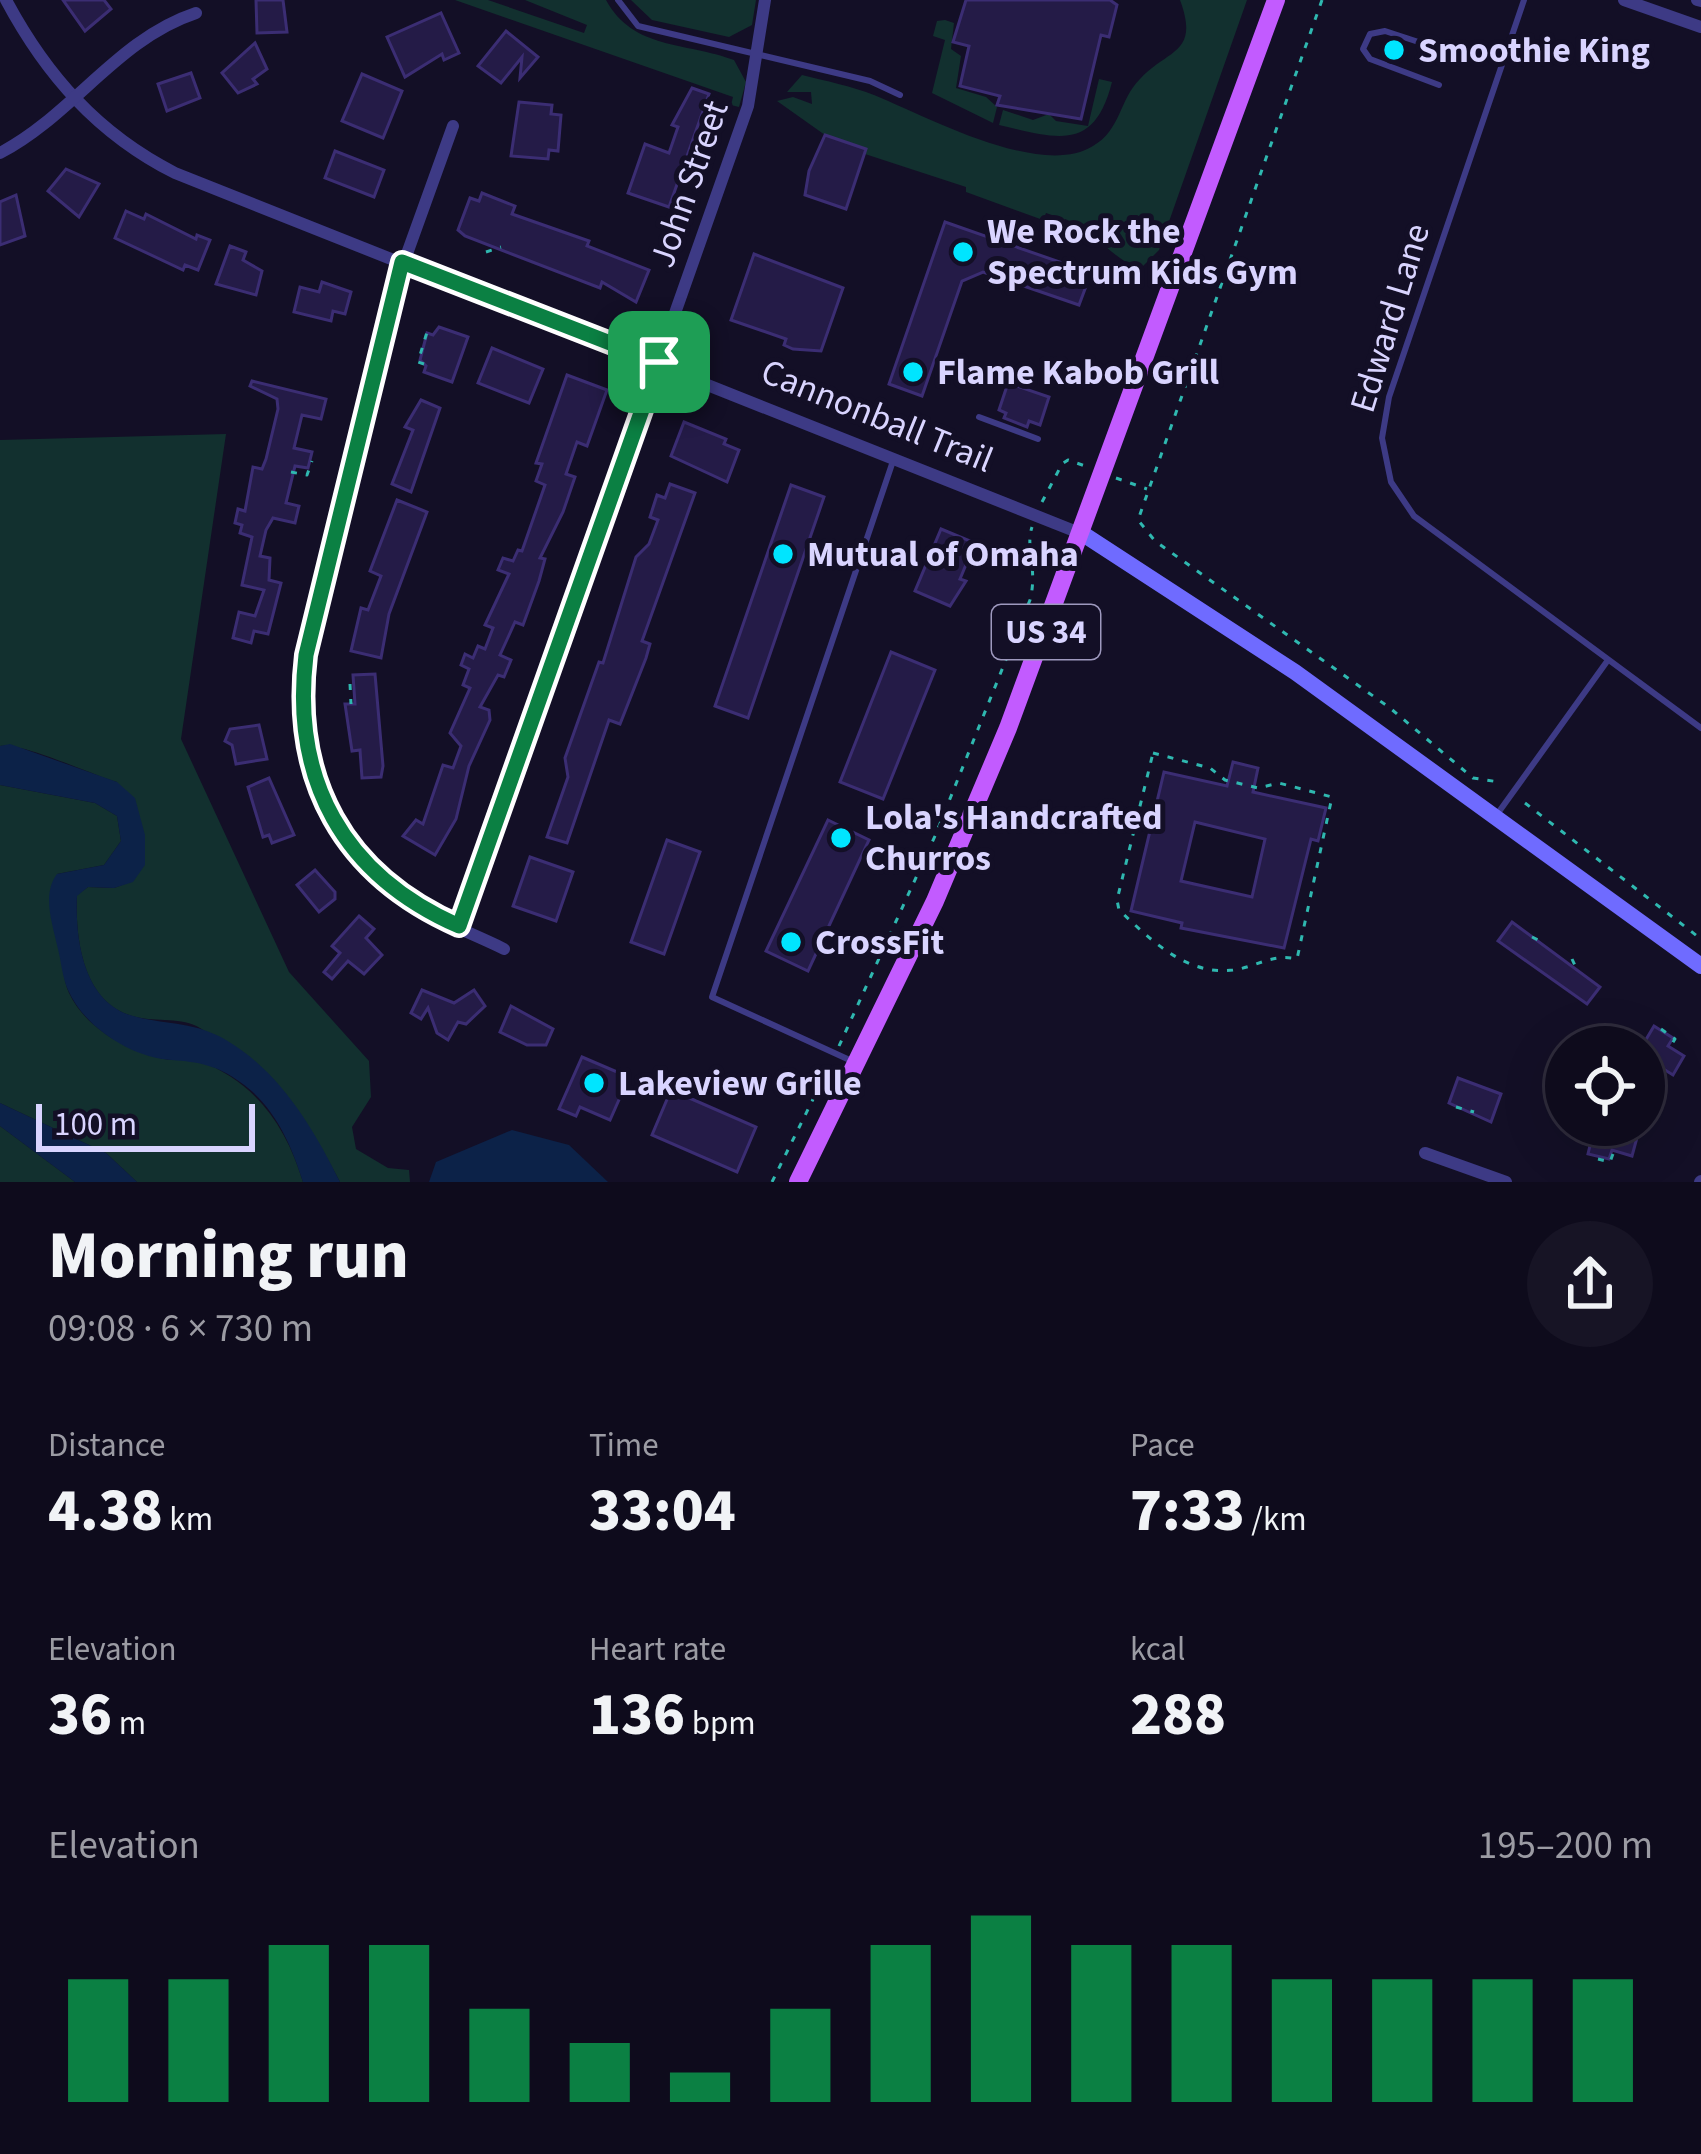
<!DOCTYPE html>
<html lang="en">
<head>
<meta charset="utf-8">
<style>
  body { margin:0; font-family:"Source Sans 3",sans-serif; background:#171425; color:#f1f3f6; height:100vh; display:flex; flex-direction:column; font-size:45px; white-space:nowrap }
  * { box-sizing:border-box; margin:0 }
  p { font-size:39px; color:#9b9ba3 }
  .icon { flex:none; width:66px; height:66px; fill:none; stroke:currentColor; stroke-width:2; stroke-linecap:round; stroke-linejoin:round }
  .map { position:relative; height:1182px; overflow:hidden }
  .details { display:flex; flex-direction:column; background:#0e0b1c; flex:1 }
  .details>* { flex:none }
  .fabs { position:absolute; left:1545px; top:1026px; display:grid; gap:24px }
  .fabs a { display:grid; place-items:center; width:120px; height:120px; border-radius:50%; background:#0e0b1c; box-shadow:0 12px 48px #0002,0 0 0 3px #2e2b3b; font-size:60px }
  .scale { position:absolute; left:36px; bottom:30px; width:219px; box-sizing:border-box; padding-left:12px; border:6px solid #d9d4ff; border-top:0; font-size:33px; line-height:42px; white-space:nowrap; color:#d9d4ff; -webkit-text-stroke:9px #130f26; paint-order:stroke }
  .pin { position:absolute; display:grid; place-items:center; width:102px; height:102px; color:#fff; margin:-51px; border-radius:24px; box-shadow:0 6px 18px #0006 }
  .round { display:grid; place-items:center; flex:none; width:126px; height:126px; border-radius:63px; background:#171425 }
  .headline { display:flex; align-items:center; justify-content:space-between; height:204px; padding:0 48px }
  h1 { font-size:66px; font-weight:800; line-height:90px }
  .metrics { display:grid; grid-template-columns:repeat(3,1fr); gap:18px; height:204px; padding:12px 48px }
  .metrics div { display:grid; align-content:center }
  .metrics b { font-size:60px; font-weight:800 }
  .metrics small { font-size:33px; font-weight:400 }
  .metrics p { font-size:33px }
  .chart { height:336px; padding:24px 48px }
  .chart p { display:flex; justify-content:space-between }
  .chart svg { width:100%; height:216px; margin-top:12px; stroke:#0b8043; stroke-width:6 }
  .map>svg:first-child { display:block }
  .green { fill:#12302f }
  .water { fill:#0c2248 }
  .building { fill:#241b47; stroke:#3b2d73; stroke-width:3; fill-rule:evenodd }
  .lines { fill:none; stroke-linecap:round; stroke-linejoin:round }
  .path { stroke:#2fb8b0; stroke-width:3; stroke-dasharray:6 9; stroke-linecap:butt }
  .service { stroke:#3d3a85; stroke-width:6 }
  .minor { stroke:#3d3a85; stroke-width:12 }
  .secondary { stroke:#6f6bff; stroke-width:16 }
  .primary { stroke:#c25bff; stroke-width:18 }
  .route-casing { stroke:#fff; stroke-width:24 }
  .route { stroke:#0b8043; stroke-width:15 }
  .poi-dot { fill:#00e5ff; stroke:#130f26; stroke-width:4.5 }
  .labels { text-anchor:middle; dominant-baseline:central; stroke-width:10; stroke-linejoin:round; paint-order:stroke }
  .shield { fill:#130f26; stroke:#9e99be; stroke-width:3 }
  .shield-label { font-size:33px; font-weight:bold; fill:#d9d4ff }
  .poi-label { font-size:36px; font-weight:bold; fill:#d9d4ff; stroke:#130f26; text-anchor:start }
  .street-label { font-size:36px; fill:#d9d4ff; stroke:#130f26 }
</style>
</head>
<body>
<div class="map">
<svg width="1701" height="1182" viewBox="0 0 1701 1182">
  <rect width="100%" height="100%" fill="#130f26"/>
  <g class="green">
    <path d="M455,0H488L584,33L587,25L525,0H606C633,50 686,42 734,60L746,82L739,107L731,105L733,97Z"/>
    <polygon points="631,0 756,0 752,25 729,37 652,20"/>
    <path d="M1180,0H1247L1159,250L1142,267C1117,266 1095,229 1065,219L1061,227L1054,225L1055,216L1046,213L1043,220L966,192V187L865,154V149L825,135L777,101L793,97L812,104L811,92H787L802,75C826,81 851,86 874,95C926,116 1040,179 1093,146C1121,130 1119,100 1140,79C1168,49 1200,54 1180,0Z"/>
    <polygon points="945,20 954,23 951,49 961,56 956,88 986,97 997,107 993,123 932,93 945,40 933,36 937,21"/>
    <path d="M1099,79L1112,82C1094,153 1057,138 999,125L1003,110L1033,120L1049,114L1056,121L1088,126Z"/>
    <path d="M226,434L181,739L289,972L369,1061L371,1097L352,1127L356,1149L388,1168L409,1170L410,1182H340C300,1105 273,1075 200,1028C182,1017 157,1022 136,1017C83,1005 75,940 77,895L88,887L114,888L133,881L117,782C89,774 23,742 0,746V440Z"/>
    <path d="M0,785L95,803L117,816L121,841L104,865L57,874C60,904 58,968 69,993C86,1029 128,1051 164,1059C176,1061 189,1056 200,1061C256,1083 286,1126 303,1182H137L106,1153L0,1103Z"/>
    <polygon points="0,1126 75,1182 0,1182"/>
  </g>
  <g class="water">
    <path d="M10,744L117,782L135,798L145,835V865L133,882L114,888L88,887L77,896C75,941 84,1006 137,1017C169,1025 196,1022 226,1040C279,1071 313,1127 340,1182H303C291,1144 274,1105 240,1082C217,1065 198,1062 172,1060C132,1058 84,1027 68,990C62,977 61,959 57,945C52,922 42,894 57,874L104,865L121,841L117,816L95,803L0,785V746Z"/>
    <polygon points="0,1103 106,1153 137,1182 75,1182 0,1126"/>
    <polygon points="512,1130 569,1145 608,1182 429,1182 436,1162"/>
  </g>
  <g class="building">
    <polygon points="63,0 104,0 111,9 85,31"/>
    <polygon points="256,0 283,0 287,32 257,33"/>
    <polygon points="966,0 1110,0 1117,5 1109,37 1101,35 1081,119 997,105 1000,96 960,86 969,46 953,42"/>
    <polygon points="441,13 459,53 444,60 442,54 405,77 387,37"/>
    <polygon points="506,31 538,57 520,78 522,57 501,83 478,66"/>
    <polygon points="255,43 267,69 253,79 257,84 238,93 222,73"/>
    <polygon points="191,73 200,98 167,111 158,84"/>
    <polygon points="362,74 402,91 383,138 342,121"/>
    <polygon points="692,88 709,94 669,207 628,193 645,144 669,153 678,127 672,125"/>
    <polygon points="519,102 552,105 551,114 561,115 558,151 549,150 548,159 511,156"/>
    <polygon points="825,135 866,149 846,209 805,195 809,171"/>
    <polygon points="335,151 384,170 374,197 325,178"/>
    <polygon points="66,169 99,184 79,217 48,191"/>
    <polygon points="482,193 515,206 512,214 589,241 587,246 649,270 636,302 602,282 600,288 465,236 458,230 470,198 479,201"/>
    <polygon points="16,195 25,236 0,245 0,202"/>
    <polygon points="126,211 144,219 146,214 196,239 197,235 210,240 198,270 185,265 183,270 115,238"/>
    <polygon points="945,222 1091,273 1079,305 983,272 962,281 922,396 889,384"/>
    <polygon points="230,246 246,252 243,260 262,271 256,295 216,284"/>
    <polygon points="754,254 843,288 821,351 793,349 784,345 786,339 731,320"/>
    <polygon points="322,282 351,292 345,314 333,311 331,321 294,312 300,287 319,292"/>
    <polygon points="439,327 468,337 452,382 424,372 426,366 420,360 427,333 433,335"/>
    <polygon points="492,348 543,369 529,403 478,383"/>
    <polygon points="567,375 607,390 587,446 577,442 566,474 575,477 563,512 540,558 545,559 539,581 523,625 515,622 500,655 511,660 504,677 498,675 480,707 489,710 490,720 469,766 456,819 435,855 403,836 416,820 423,824 443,765 453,768 461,746 450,733 470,688 463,685 469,669 461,665 465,654 473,658 478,646 485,649 493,628 485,625 509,574 498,570 503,558 513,561 518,550 522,551 545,485 536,481 542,464 536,463"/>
    <polygon points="252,381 326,399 321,419 302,415 294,448 312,452 308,468 295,466 286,503 299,506 295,523 273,518 266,530 260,556 270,558 269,580 281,583 268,634 254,631 251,643 233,638 239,612 255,616 264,590 242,585 252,537 240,533 242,525 235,523 238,509 245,511 253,467 262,469 266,459 278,409 277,399 250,386"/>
    <polygon points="1008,383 1049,397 1040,425 1029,421 1027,427 1004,418 1006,413 999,410"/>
    <polygon points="421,400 440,408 411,492 392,484 413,430 405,427"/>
    <polygon points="684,422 726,439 724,444 739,450 727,482 671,456"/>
    <polygon points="670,484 695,493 642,641 650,644 646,658 620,724 609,720 567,843 547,837 568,777 565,758 599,662 603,663 636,557 649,544 658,520 650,517 657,495 665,498"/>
    <polygon points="791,485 824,497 748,718 715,706"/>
    <polygon points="397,500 427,512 389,614 381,658 351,651 361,608 368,610 381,576 370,571"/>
    <polygon points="941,529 975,543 960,579 966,581 950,606 915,591"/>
    <polygon points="891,652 935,670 883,799 840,782"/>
    <polygon points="375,674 383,766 381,777 362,778 360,750 352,751 345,704 355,704 353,675"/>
    <polygon points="259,725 267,759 236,764 232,745 225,741 230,729"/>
    <path d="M1233,762L1258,768L1253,792L1326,808L1318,841L1311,839L1284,948L1181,928L1182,923L1131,911L1164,772L1227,786ZM1195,822L1265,839L1252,897L1181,881Z"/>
    <polygon points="269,778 294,835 272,843 269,835 263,837 248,787"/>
    <polygon points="828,820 869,840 808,971 766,951"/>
    <polygon points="667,840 700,852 664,954 631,942"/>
    <polygon points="530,857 573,872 556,921 513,906"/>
    <polygon points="315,870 335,892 335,899 319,912 297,885"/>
    <polygon points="359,916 374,929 366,938 382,955 364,974 348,961 332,979 324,972 340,953 332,946"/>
    <polygon points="1512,922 1600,987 1587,1004 1498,941"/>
    <polygon points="422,990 454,1003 474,990 485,1006 466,1024 458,1022 448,1040 437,1033 428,1008 421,1019 411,1013"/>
    <polygon points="511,1006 553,1029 546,1045 527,1045 500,1032"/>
    <polygon points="1654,1026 1673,1038 1668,1046 1684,1056 1673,1075 1644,1057 1644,1043"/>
    <polygon points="582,1057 629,1077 610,1120 580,1107 576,1116 559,1109"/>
    <polygon points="1458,1078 1501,1094 1491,1122 1449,1103"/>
    <polygon points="671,1090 756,1127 737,1172 652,1135"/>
    <polygon points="1595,1125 1638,1134 1632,1156 1612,1150 1609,1159 1588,1154"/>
  </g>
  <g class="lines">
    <g class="path">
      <polyline points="1322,0 1138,520 1155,541 1390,708 1473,778 1499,782"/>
      <polyline points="486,252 501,247"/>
      <polyline points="424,364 418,362 427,332 434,334"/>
      <polyline points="291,472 307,475 312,461"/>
      <polyline points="1116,478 1147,489"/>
      <polyline points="1042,502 1062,464 1068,460 1085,466"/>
      <polyline points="350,684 351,704"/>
      <path d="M1153,753L1210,768L1225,780L1258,788L1279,783L1332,797L1297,959C1272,953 1257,967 1233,970C1186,976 1150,939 1119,910L1117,900Z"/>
      <polyline points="1525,803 1701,939"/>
      <polyline points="1532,937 1545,943"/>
      <polyline points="1572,959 1577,970"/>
      <polyline points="1661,1029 1675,1039 1670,1047"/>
      <path d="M839,1046L935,836L1030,600C1038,569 1025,548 1032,527"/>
      <polyline points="1456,1107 1474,1112"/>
      <polyline points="1598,1159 1610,1162 1614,1151"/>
      <polyline points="772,1182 830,1065"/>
    </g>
    <g class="service">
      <polyline points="618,0 638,26 870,81 900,95"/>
      <polyline points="1524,0 1389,397 1382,438 1391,482 1414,516 1701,728"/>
      <polyline points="1439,85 1370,59 1363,49 1370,34 1385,31 1446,51"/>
      <polyline points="979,417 1038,439"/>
      <polyline points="1498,813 1608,660"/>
      <polyline points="854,1062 712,997 893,461"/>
    </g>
    <g class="minor">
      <path d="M6,0C46,75 98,134 175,173L1082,534"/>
      <polyline points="1624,0 1701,27"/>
      <polyline points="1697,0 1701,1"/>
      <path d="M453,126L395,287L306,655C294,749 326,853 412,905C440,922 474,934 504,949"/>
      <path d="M0,153C73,115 117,39 196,13"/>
      <polyline points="459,926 748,106 765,0"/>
      <polyline points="1425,1153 1506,1182"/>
      <polyline points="1700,1182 1701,1181"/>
    </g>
    <polyline class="secondary" points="1083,534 1295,672 1701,966"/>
    <polyline class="primary" points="798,1182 935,901 1008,728 1276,0"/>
  </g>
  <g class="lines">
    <g class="route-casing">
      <path id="route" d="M402,262L659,362L459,926C343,875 291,780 306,655Z"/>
    </g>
    <use href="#route" class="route"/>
  </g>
  <g class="poi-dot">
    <circle cx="1394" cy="50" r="12"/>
    <circle cx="963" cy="252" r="12"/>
    <circle cx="913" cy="372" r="12"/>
    <circle cx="783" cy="554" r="12"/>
    <circle cx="841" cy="838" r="12"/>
    <circle cx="791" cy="942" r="12"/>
    <circle cx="594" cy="1083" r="12"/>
  </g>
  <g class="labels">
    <rect class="shield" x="992" y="605" width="108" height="54" rx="9"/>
    <g class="shield-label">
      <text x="1046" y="632">US 34</text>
    </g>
    <g class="poi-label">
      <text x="1418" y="50">Smoothie King</text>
      <text x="987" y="231">We Rock the<tspan x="987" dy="41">Spectrum Kids Gym</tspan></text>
      <text x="937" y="372">Flame Kabob Grill</text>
      <text x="807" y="554">Mutual of Omaha</text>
      <text x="865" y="817">Lola's Handcrafted<tspan x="865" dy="41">Churros</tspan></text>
      <text x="815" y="942">CrossFit</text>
      <text x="618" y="1083">Lakeview Grille</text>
    </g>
    <g class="street-label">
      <text transform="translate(689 184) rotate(-71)">John Street</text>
      <text transform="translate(1390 318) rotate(-73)">Edward Lane</text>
      <text transform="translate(877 416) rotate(22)">Cannonball Trail</text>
    </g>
  </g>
</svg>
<div class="fabs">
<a><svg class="icon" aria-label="locate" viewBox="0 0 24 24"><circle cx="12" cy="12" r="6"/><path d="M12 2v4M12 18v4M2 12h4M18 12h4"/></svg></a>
</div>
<div class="scale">100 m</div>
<div class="pin" style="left:659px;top:362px;background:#1e9e55"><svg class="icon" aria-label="arrive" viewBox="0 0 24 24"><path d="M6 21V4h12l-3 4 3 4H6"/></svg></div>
</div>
<section class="details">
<div class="headline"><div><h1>Morning run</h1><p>09:08 · 6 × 730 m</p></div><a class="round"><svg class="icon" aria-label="share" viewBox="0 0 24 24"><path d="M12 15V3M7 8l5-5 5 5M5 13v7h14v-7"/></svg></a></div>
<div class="metrics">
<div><p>Distance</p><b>4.38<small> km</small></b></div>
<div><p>Time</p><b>33:04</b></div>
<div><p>Pace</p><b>7:33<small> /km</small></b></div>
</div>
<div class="metrics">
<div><p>Elevation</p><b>36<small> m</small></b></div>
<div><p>Heart rate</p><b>136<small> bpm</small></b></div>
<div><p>kcal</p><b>288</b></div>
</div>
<div class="chart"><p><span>Elevation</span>195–200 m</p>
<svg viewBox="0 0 160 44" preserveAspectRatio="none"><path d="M5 44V19M15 44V19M25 44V12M35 44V12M45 44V25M55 44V32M65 44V38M75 44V25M85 44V12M95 44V6M105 44V12M115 44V12M125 44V19M135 44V19M145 44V19M155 44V19"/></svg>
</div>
</section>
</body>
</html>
